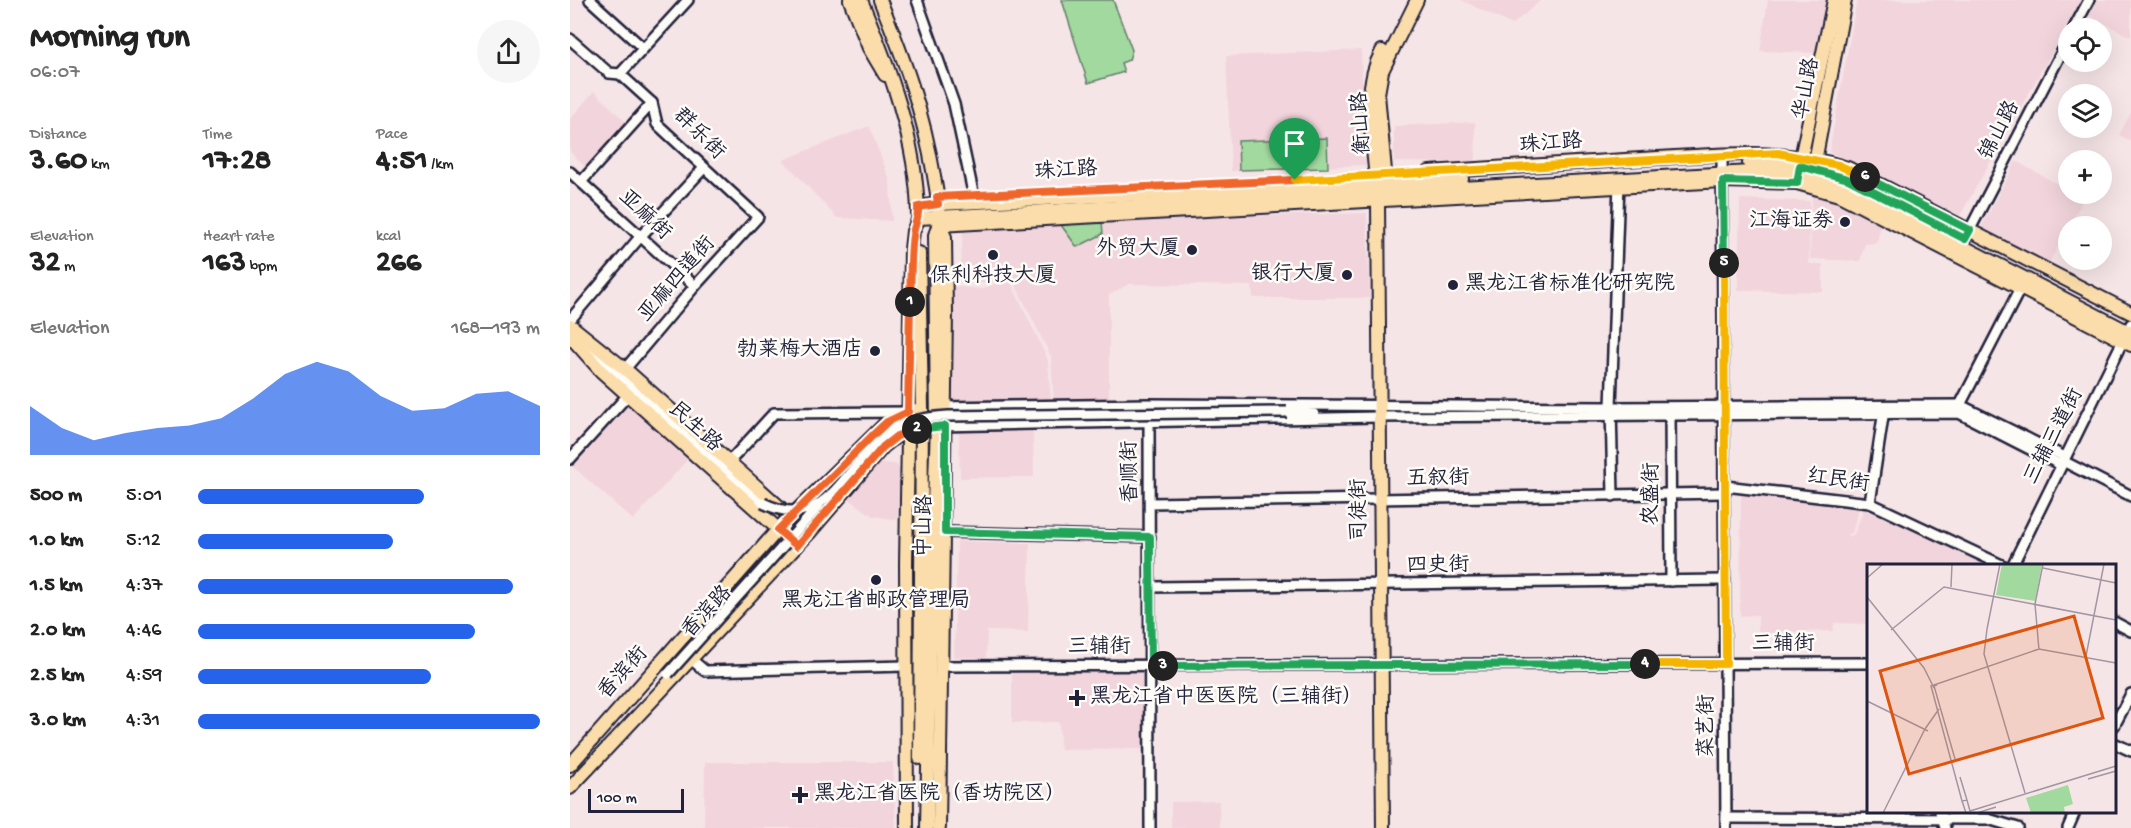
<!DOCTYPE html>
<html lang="en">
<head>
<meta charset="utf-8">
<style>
  body { margin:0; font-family:"Gochi Hand","LXGW WenKai TC",sans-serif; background:#f6f6f6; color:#222; height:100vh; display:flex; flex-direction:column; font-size:22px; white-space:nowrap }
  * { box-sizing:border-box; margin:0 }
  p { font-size:20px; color:#767676 }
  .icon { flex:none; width:33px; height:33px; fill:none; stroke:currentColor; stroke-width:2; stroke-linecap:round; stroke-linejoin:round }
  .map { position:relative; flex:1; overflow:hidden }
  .sheet { display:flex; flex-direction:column; background:#fff; width:570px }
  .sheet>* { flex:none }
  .fabs { position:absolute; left:1488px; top:18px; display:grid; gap:12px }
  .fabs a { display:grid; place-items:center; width:54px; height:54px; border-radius:50%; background:#fff; box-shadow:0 6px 24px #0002; font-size:30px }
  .scale { position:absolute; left:18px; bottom:15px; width:96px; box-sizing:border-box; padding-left:6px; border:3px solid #22223b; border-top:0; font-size:16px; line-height:21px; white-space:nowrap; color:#22223b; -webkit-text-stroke:4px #fdfcf7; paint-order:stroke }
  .pin { position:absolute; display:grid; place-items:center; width:51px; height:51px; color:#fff; margin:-62px -26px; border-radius:50% 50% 50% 0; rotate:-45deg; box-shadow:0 0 6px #0007 }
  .pin .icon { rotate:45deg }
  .km { position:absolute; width:30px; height:30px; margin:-15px; border-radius:50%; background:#222; color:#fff; font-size:16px; line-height:30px; text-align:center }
  .round { display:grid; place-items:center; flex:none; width:63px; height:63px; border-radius:32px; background:#f6f6f6 }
  .overview { display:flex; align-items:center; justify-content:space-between; height:102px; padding:0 30px }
  h1 { font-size:33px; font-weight:800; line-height:45px }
  .figures { display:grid; grid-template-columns:repeat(3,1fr); gap:9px; height:102px; padding:6px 30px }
  .figures div { display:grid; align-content:center }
  .figures b { font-size:30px; font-weight:800 }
  .figures small { font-size:16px; font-weight:400 }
  .figures p { font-size:16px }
  .chart { height:168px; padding:12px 30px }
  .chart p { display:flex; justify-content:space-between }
  .chart svg { width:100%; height:108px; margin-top:6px; fill:#2563eb; opacity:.7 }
  ul { padding:0 30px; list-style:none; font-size:20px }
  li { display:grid; grid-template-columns:96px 72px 1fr; align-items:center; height:45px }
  li i { height:15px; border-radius:8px; background:#2563eb }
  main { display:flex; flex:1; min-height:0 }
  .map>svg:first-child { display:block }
  .built { fill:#f2d5dc }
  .green { fill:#a1d99e; stroke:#627e6c; stroke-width:1.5 }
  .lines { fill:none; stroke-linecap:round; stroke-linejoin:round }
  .minor-casing { stroke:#22223b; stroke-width:14 }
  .major-casing { stroke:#22223b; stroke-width:16 }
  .minor { stroke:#fdfcf7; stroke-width:9 }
  .major { stroke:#fbddab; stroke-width:12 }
  .minor-bridge-casing { stroke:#22223b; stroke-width:14; stroke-linecap:butt }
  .minor-bridge { stroke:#fdfcf7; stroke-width:9 }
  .split-1-casing { stroke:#fff; stroke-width:12 }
  .split-2-casing { stroke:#fff; stroke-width:12 }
  .split-3-casing { stroke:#fff; stroke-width:12 }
  .split-4-casing { stroke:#fff; stroke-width:12 }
  .split-5-casing { stroke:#fff; stroke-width:12 }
  .split-6-casing { stroke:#fff; stroke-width:12 }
  .split-7-casing { stroke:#fff; stroke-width:12 }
  .split-1 { stroke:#f0652b; stroke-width:8 }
  .split-2 { stroke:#f0652b; stroke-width:8 }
  .split-3 { stroke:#22a559; stroke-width:8 }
  .split-4 { stroke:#22a559; stroke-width:8 }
  .split-5 { stroke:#f5b400; stroke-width:8 }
  .split-6 { stroke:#22a559; stroke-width:8 }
  .split-7 { stroke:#f5b400; stroke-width:8 }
  .poi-dot { fill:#22223b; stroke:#fdfcf7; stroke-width:2 }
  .labels { text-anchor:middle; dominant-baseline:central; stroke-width:5; stroke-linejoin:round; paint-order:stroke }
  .street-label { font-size:21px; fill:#22223b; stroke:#fdfcf7 }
  .poi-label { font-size:21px; fill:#22223b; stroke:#fdfcf7; text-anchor:end }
  .inset-road { fill:none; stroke:#a197a2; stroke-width:1.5 }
  .view { fill:#de560e; fill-opacity:0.15; stroke:#de560e; stroke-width:3 }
  .inset-edge { fill:none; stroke:#22223b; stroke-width:3 }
</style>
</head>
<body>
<main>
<section class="sheet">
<div class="overview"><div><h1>Morning run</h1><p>06:07</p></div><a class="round"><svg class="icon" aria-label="share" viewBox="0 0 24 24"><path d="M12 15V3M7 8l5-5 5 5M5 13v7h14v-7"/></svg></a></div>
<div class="figures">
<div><p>Distance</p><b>3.60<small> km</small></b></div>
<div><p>Time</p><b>17:28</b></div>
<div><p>Pace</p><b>4:51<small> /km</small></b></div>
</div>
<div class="figures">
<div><p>Elevation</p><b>32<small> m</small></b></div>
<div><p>Heart rate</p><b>163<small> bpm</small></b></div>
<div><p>kcal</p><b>266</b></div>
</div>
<div class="chart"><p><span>Elevation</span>168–193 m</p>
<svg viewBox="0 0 160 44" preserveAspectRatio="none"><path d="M0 44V24L10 33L20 38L30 35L40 33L50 32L60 29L70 21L80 11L90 6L100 10L110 20L120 26L130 25L140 19L150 18L160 24V44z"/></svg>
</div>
<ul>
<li><b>500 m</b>5:01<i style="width:66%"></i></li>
<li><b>1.0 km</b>5:12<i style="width:57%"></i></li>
<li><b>1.5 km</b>4:37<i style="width:92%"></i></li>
<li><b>2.0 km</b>4:46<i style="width:81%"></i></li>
<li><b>2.5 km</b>4:59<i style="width:68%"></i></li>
<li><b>3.0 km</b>4:31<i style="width:100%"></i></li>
</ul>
</section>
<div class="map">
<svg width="1561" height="828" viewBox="0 0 1561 828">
  <rect width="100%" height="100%" fill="#f6e5e7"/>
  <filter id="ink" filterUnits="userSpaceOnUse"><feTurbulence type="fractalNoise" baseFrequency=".0167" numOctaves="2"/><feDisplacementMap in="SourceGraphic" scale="12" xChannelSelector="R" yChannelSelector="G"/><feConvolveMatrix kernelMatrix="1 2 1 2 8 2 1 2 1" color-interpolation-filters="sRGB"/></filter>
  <g filter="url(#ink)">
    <g class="built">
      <polygon points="891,0 971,0 942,25"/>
      <polygon points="1198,0 1258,0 1247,53 1190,51"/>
      <polygon points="1287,0 1511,0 1390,216 1259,152"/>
      <polygon points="1526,0 1561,0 1561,37 1518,15"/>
      <polygon points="791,50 796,165 661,171 656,56"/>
      <polygon points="24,91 59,125 18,170 0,152 0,119"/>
      <polygon points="1561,112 1561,141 1549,135"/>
      <polygon points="905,122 906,163 824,162 824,126"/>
      <polygon points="299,126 320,180 322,221 267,218 213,160"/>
      <polygon points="1446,161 1498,190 1498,194 1514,198 1477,267 1410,229"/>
      <polygon points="1242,195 1253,197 1311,224 1307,243 1295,244 1290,261 1240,259"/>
      <polygon points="1170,199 1240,201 1239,264 1253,264 1253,292 1168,290"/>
      <polygon points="797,213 800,298 683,298 682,286 559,284 539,295 539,402 484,402 481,357 440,274 411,283 390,280 393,228 534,220"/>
      <polygon points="439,278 478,360 481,403 381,402 381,286 412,289"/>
      <polygon points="58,401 120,457 63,520 1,465"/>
      <polygon points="463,431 464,477 390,478 389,432"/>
      <polygon points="309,463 326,464 332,473 327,520 303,516 276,497"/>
      <polygon points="1171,493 1289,508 1282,533 1278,534 1278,537 1284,534 1294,509 1420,565 1298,566 1298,624 1264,623 1263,631 1188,633 1188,615 1170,616"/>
      <polygon points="387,541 460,543 458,632 417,631 416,658 384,657"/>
      <polygon points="572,672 573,749 490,750 489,722 442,723 442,673"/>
      <polygon points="135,762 323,762 326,828 134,828"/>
      <polygon points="649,801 650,828 601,828 601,802"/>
    </g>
    <g class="green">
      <polygon points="492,0 543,0 562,50 559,60 551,63 554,72 518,83"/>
      <polygon points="757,138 758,168 669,170 668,141"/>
      <polygon points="532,221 533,234 507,247 491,225"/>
    </g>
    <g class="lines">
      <g class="minor-casing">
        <g id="minor">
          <polyline points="20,0 73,48"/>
          <polyline points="347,0 384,104 404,197"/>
          <polyline points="1504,28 1519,0"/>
          <polyline points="0,39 39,73 50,74"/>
          <polyline points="50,74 82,103 87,124 188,217 125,286 55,369"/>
          <polyline points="50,74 118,0"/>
          <polyline points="1152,155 1156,828"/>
          <polyline points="0,172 125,286"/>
          <polyline points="11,182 82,103"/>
          <polyline points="1395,239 1498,40"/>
          <polyline points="0,320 70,237 134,168"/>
          <polyline points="11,343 193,503"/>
          <polyline points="1390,405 1453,283"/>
          <polyline points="369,407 578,404 1041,407 1390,405 1495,457"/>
          <polyline points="1100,409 1101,581"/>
          <polyline points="717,412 744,414"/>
          <polyline points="579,416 580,828"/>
          <polyline points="369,426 808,417 1389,413 1491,465"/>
          <polyline points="0,459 58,395"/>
          <polyline points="1493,461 1561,496"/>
          <polyline points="159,462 204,413 337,412"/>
          <polyline points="1155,486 1300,503 1434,566"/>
          <polyline points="1043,496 1041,407 1049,183"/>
          <polyline points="581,503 1155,493"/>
          <polyline points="1300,503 1314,410"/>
          <polyline points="375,532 580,537"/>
          <polyline points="1442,566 1561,324"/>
          <polyline points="581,587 1155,580"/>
          <polyline points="1544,622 1561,631"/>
          <polyline points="122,660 135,671 336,666"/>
          <polyline points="372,666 1298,663"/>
          <polyline points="1544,726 1561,694"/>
          <polyline points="1544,743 1561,751"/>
          <polyline points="1370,812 1375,828"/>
          <polyline points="1156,818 1418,819 1448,828"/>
          <polyline points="1498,828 1505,812"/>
        </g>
      </g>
      <g class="major-casing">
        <g id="major">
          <polyline points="280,0 299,48 315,75"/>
          <path d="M291,0C319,67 347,141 348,215"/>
          <path d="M310,0C335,61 353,111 364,176C367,196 373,217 365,235L367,426L361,587L357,828"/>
          <path d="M1179,163C1213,161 1248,166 1279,180"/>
          <polyline points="1230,163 1264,0"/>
          <polyline points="1244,167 1275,0"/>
          <path d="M859,172C935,168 1011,162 1087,158C1155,155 1212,147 1278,168L1561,313"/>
          <path d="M809,188L806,183C804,138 790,92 812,51"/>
          <polyline points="348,207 368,204 892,179"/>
          <polyline points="349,253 352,408 350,758"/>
          <polyline points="0,325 55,369 214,511"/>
          <polyline points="0,336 31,371 227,546"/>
          <polyline points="0,765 212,525 317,422 344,410"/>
          <polyline points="0,788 240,532 313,447 327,436 345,430"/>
          <polyline points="337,828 336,563 341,249 343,231 349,218 1199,171 1244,177 1287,192 1561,333"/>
          <polyline points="369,828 376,314 375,237 369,225 1153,181 1227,183 1269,195 1561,345"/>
          <polyline points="813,828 808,201 816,182 808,94 812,71 847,0"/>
        </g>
      </g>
      <use href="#minor" class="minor"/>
      <use href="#major" class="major"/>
      <g class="minor-bridge-casing">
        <g id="minor-bridge">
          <path d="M193,503C260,536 275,461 320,431C338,420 358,417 378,416L717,412"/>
          <polyline points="98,674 249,506"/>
        </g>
      </g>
      <use href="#minor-bridge" class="minor-bridge"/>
    </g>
  </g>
  <g class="lines" filter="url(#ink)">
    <g class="split-1-casing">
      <path id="split-1" d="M340,302C341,280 340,257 343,235C344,225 349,218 348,207L368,204L367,197L725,180"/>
    </g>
    <g class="split-2-casing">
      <polyline id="split-2" points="340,302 338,412 317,422 302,436 208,530 227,546 313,447 327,436 347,429"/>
    </g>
    <g class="split-3-casing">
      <polyline id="split-3" points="347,429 375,426 375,532 580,537 581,666 593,666"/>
    </g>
    <g class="split-4-casing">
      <polyline id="split-4" points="593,666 1075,664"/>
    </g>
    <g class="split-5-casing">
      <polyline id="split-5" points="1075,664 1156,664 1154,263"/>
    </g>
    <g class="split-6-casing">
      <polyline id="split-6" points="1154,263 1153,181 1227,183 1230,166 1278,179 1395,239 1400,230 1295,177"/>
    </g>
    <g class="split-7-casing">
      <polyline id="split-7" points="725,180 1208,153 1268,165 1295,177"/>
    </g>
    <use href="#split-1" class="split-1"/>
    <use href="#split-2" class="split-2"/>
    <use href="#split-3" class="split-3"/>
    <use href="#split-4" class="split-4"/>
    <use href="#split-5" class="split-5"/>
    <use href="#split-6" class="split-6"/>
    <use href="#split-7" class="split-7"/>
  </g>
  <g class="poi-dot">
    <circle cx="1275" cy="222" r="6"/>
    <circle cx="622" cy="250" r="6"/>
    <circle cx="423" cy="255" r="6"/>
    <circle cx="777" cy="275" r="6"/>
    <circle cx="883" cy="285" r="6"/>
    <circle cx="305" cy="351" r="6"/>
    <circle cx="306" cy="580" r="6"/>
    <path d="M504 689h6v6h6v6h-6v6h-6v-6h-6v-6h6z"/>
    <path d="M227 786h6v6h6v6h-6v6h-6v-6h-6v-6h6z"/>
  </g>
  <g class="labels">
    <g class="street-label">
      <text transform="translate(1238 89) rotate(-79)">华山路</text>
      <text transform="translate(793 123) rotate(-93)">衡山路</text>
      <text transform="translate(1431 131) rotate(-63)">锦山路</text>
      <text transform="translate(128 135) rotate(45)">群乐街</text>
      <text transform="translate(981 145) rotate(-4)">珠江路</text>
      <text transform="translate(496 172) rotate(-3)">珠江路</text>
      <text transform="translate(74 216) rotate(43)">亚麻街</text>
      <text transform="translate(108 280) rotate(-49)">亚麻四道街</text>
      <text transform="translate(124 428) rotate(42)">民生路</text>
      <text transform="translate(1485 437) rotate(-63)">三辅三道街</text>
      <text transform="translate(562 472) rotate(-91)">香顺街</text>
      <text transform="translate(868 480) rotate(-1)">五叙街</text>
      <text transform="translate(1268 482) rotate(8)">红民街</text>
      <text transform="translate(1083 494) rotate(-90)">农盛街</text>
      <text transform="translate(791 510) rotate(-91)">司徒街</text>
      <text transform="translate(356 526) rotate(-89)">中山路</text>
      <text transform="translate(868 567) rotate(-1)">四史街</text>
      <text transform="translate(138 613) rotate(-47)">香滨路</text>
      <text x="1213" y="645">三辅街</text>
      <text x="529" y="648">三辅街</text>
      <text transform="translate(54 674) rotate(-48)">香滨街</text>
      <text transform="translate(1138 726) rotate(-90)">菜艺街</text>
    </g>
    <g class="poi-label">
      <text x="1263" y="222">江海证券</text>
      <text x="610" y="250">外贸大厦</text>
      <text x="765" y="275">银行大厦</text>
      <text x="423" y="277" text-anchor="middle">保利科技大厦</text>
      <text x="895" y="285" text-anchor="start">黑龙江省标准化研究院</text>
      <text x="293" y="351">勃莱梅大酒店</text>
      <text x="306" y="602" text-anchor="middle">黑龙江省邮政管理局</text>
      <text x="520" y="698" text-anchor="start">黑龙江省中医医院（三辅街）</text>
      <text x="244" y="795" text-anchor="start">黑龙江省医院（香坊院区）</text>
    </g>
  </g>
  <g transform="translate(1297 564)">
    <rect width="249" height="249" fill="#f6e5e7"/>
    <path d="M135,0H175L168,37L129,31ZM201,221L206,240L197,243L198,249H164L159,234Z" fill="#a1d99e"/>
    <path class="inset-road" d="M176,4L249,19M0,14L16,0M84,23L85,0M0,33L57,104L67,124M120,65L117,90L158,229M120,65L133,0M24,66L77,23L249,56M172,86L168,40L176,0M219,92L237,0M70,121L67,122L88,195M0,137L61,167M93,213L100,236M221,215L249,207M95,237L64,122L172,85L249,99M16,249L58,165L72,145M106,249H99L95,237L100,236L103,247L249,202M110,249L129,243"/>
    <path class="view" d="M207,52L236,154L42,210L13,107Z"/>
    <rect width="249" height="249" class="inset-edge"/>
  </g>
</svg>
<div class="fabs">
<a><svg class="icon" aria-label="locate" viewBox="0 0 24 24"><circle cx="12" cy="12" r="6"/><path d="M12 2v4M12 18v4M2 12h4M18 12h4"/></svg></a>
<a><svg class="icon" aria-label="layers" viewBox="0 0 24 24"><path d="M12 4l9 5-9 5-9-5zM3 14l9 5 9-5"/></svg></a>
<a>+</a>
<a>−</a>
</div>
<div class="scale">100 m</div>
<div class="pin" style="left:725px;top:180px;background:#1e9e55"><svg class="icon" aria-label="arrive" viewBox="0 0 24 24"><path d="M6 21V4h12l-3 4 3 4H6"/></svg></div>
<b class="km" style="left:340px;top:302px">1</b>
<b class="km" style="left:347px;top:429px">2</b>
<b class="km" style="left:593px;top:666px">3</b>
<b class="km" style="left:1075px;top:664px">4</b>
<b class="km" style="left:1154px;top:263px">5</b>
<b class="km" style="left:1295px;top:177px">6</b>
</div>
</main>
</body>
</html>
